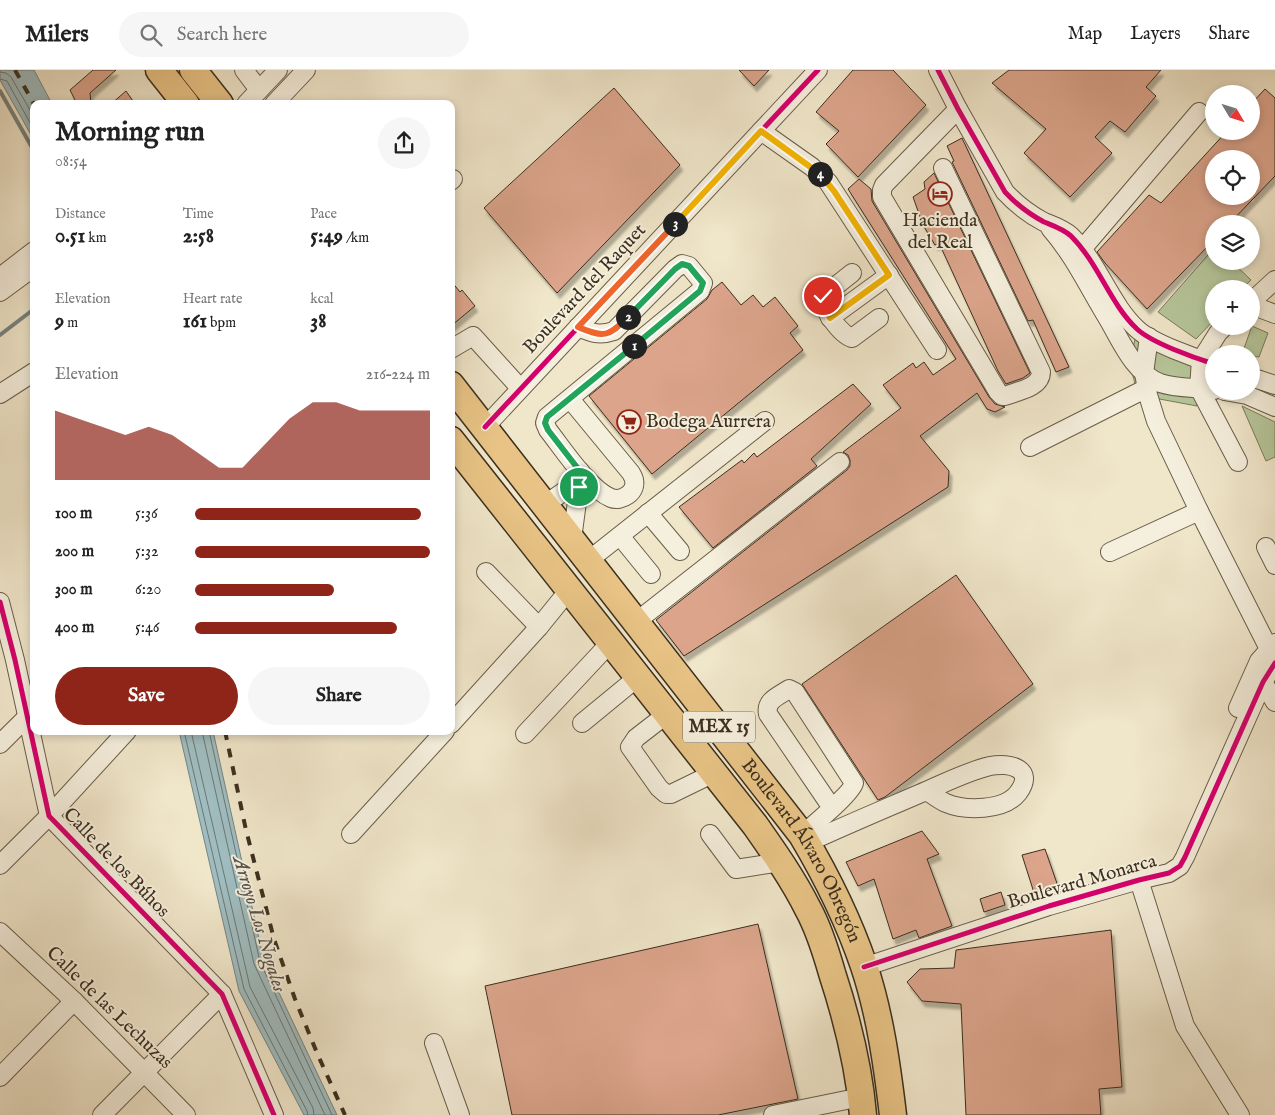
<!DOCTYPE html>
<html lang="en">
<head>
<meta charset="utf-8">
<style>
  body { margin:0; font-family:"IM FELL English",serif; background:#f6f6f6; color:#222; height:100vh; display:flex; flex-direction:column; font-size:19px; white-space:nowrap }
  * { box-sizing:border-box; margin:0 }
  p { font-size:16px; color:#767676 }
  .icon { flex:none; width:28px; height:28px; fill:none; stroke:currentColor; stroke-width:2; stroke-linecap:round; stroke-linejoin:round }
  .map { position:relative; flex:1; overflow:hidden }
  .drawer { position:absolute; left:30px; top:30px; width:425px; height:635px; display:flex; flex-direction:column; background:#fff; border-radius:10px; box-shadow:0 2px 8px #0003 }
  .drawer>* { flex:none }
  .needle { width:32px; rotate:128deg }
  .tools { position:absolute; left:1205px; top:15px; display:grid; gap:10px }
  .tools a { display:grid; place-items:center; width:55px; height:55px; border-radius:50%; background:#fff; box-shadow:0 2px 8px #0003; font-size:25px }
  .pin { position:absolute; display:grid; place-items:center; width:42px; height:42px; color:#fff; margin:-21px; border:2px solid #fff; border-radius:50%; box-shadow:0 1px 5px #0007 }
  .km { position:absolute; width:25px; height:25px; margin:-12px; border-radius:50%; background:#222; color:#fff; font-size:14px; line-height:25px; text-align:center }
  .round { display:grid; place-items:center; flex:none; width:52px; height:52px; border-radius:26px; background:#f6f6f6 }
  .overview { display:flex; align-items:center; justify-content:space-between; height:85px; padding:0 25px }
  h1 { font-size:28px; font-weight:700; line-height:38px }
  .stats { display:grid; grid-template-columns:repeat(3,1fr); gap:8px; height:85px; padding:5px 25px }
  .stats div { display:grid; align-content:center }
  .stats b { font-size:21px; font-weight:700 }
  .stats small { font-size:14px; font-weight:400 }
  .stats p { font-size:14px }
  .chart { height:140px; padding:10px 25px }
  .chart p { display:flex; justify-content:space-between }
  .chart svg { width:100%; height:90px; margin-top:5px; fill:#8f2418; opacity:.7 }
  .action { display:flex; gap:10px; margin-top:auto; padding:10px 25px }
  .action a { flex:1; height:58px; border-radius:30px; background:#8f2418; color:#fff; font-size:20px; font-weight:700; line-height:58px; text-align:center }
  .action a+a { background:#f6f6f6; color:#222 }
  ul { padding:0 25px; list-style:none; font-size:16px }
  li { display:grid; grid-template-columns:80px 60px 1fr; align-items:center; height:38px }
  li i { height:12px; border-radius:6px; background:#8f2418 }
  header { display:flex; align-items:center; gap:30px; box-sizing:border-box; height:70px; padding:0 25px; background:#fff; border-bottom:1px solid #e0e0e0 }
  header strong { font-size:24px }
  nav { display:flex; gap:28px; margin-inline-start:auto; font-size:18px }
  .search { width:350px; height:45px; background:#f6f6f6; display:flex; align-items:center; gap:12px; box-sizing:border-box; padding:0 18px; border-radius:28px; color:#767676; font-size:19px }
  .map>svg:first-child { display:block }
  .green { fill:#b6c69a; stroke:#797a5c }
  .water { fill:#9fbdc1; stroke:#778480 }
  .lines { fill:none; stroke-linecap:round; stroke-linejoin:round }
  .shore { stroke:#6e7670; stroke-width:1 }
  .stream { stroke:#778480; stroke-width:4 }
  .building { fill:#dba48b; stroke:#3c2f1e; fill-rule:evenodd; filter:url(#shadow) }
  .minor-casing { stroke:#695d49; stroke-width:20 }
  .highway-casing { stroke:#3c2f1e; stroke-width:29 }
  .minor { stroke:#f5efdd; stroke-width:18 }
  .highway { stroke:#e8c385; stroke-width:26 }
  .rail { stroke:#3c2f1e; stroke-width:4; stroke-dasharray:9 9; stroke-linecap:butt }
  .cycleway-casing { stroke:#f5efdd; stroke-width:8 }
  .cycleway { stroke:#d6006c; stroke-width:5 }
  .split-1-casing { stroke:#fff; stroke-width:10 }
  .split-2-casing { stroke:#fff; stroke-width:10 }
  .split-3-casing { stroke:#fff; stroke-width:10 }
  .split-4-casing { stroke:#fff; stroke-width:10 }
  .split-5-casing { stroke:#fff; stroke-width:10 }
  .split-1 { stroke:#22a559; stroke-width:6 }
  .split-2 { stroke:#22a559; stroke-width:6 }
  .split-3 { stroke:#f0652b; stroke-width:6 }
  .split-4 { stroke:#f5b400; stroke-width:6 }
  .split-5 { stroke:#f5b400; stroke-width:6 }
  .labels { text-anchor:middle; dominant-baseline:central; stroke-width:4; stroke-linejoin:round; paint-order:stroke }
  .shield { fill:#f5efdd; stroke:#746957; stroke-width:1 }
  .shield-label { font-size:18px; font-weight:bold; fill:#3c2f1e }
  .poi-label { font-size:19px; fill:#3c2f1e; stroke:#f5efdd }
  .street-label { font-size:19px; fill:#3c2f1e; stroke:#f5efdd }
  .water-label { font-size:20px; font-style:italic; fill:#555247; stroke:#f5efdd }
</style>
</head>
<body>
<header>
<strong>Milers</strong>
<div class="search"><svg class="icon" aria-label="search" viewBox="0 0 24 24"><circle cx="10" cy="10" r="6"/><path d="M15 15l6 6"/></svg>Search here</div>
<nav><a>Map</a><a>Layers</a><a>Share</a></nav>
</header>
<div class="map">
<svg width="1275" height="1045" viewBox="0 0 1275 1045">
  <defs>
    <filter id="shadow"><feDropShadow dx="3" dy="5.5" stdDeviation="1" flood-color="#0004"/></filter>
  </defs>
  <rect width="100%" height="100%" fill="#f0e6ca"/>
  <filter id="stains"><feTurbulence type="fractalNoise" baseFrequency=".004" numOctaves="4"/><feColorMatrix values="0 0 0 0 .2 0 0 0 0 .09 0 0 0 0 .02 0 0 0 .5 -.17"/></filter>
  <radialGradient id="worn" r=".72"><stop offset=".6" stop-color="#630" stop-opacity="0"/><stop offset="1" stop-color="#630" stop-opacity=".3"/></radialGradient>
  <g class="green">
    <polygon points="1214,178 1214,191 1231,191 1251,210 1242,219 1214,219 1214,250 1196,269 1158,242"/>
    <polygon points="1252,256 1268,263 1259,287 1251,286 1251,284 1242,284"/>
    <polygon points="1138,259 1207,283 1196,319 1197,336 1138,325 1129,291"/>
    <polygon points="1242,336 1275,352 1275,387 1266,391"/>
  </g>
  <g class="water">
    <polygon points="0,0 34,0 52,34 34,34 34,70 0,10"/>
    <polygon points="179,661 213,661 264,891 337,1045 304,1045 239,921"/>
  </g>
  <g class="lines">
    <g class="shore">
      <polyline points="0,2 6,3 11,7 34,47"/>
      <polyline points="0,9 7,11 34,60"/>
      <polyline points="184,661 244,919 307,1041 308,1045"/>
      <polyline points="191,661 250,917 313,1038 314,1045"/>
      <polyline points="202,661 254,894 325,1045"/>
      <polyline points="209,661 260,892 332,1045"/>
    </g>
    <g class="stream">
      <polyline points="0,21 34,81"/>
      <polyline points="0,265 34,239"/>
    </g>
  </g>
  <g class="building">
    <polygon points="93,0 116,0 90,23 91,34 77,34 70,20"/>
    <polygon points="739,0 769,0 754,16"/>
    <polygon points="853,0 893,0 926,35 858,107 826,74 839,61 816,42"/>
    <polygon points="1009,0 1161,0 1146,17 1156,26 1125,62 1110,51 1095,67 1112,83 1070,127 1024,83 1046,59 992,13"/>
    <polygon points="614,18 680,95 557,223 484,138"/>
    <path d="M1265,19L1275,28V106L1229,154H1214V170L1147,239L1105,193L1097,182L1149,125L1161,133L1227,61H1251V34ZM1214,89H1251V126H1214Z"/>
    <polygon points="126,21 135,34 111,34"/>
    <polygon points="962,68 1069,297 1056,302 1033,250 1028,251 952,92 954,91 947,76"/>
    <polygon points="934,103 1030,303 1023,308 1006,314 998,301 939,173 935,175 923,155 913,127 925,119 924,112"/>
    <polygon points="859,109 871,119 872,131 989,327 995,334 1005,337 995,342 987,339 977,323 920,366 949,401 948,417 684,586 656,550 847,400 850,396 850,390 848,385 843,382 901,338 883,315 913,293 916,298 924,292 933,305 956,289 848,119"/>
    <polygon points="451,211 460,222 462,220 475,236 451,256"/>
    <polygon points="722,212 741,235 753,225 763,237 775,227 798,256 790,263 803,280 652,404 589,326 707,229 712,220"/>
    <polygon points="853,314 871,334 811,389 817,396 713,478 679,437 742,390 744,393 754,383 757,387"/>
    <polygon points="956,505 1033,614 885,727 878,730 802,614"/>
    <polygon points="922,761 939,784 927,789 952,856 919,868 916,860 893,869 874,809 858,816 846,792"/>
    <polygon points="1045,779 1060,822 1036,829 1022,785"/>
    <polygon points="1001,822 1005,835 984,842 980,829"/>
    <polygon points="758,854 798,1029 718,1045 512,1045 485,916"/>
    <polygon points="1111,860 1122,1017 1099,1019 1101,1045 966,1045 961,934 922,931 907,912 920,899 954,898 956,880"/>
  </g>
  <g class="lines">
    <g class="minor-casing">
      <g id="minor">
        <polyline points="244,0 259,20"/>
        <path d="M938,0L958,39L1005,122C1017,135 1029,144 1044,152C1054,156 1063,159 1071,166C1099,194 1110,234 1137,259C1152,273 1195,288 1214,294"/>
        <polyline points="246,34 278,0"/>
        <polyline points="274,34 306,0"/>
        <polyline points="761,61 812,97 828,112 937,280"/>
        <path d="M943,98L1041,302C1041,318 1017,321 1005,326H1002L998,322L882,127V120L884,115L958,39"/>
        <polyline points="451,111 453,109"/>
        <path d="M1050,158C1073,184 1089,218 1108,249C1121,271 1134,303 1160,313C1178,319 1196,317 1214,320"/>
        <polyline points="1083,178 1199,42"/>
        <path d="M852,203L823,226C820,237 841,265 852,268L879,248"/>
        <polyline points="0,207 34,181"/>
        <polyline points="0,222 34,197"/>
        <polyline points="1251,232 1275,210"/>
        <polyline points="1251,235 1275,244"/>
        <polyline points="830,248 889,205"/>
        <polyline points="1225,256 1218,263 1201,290 1199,318 1238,392"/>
        <polyline points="1149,267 1144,303 1148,325 1156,351 1199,441 1269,579"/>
        <polyline points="451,279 473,266 520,318"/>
        <polyline points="1251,307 1275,315"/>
        <polyline points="1224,321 1247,325 1275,337"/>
        <polyline points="0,324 34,302"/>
        <path d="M570,329L631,403C632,405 634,408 634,410C637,422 622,432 611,428C589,419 563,379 548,360L545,353L547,347L700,221L703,213L689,196L682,194L675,199L614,261C599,266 592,263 578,257"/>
        <polyline points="485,357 818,0"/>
        <polyline points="1030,377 1147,318"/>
        <path d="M545,434C557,426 576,416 580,401"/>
        <polyline points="648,443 680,481"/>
        <polyline points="620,466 651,504"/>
        <polyline points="572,469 579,417 580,414 586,409"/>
        <polyline points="1266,477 1275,495"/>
        <polyline points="1110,482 1199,441"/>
        <polyline points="589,490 765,351"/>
        <polyline points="486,502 539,557"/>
        <polyline points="0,532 15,590 49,746 222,924 274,1045"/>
        <polyline points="637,551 840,392"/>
        <polyline points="1263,612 1275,632"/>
        <polyline points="1238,638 1259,591 1275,573"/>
        <polyline points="667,644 636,668 630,677 659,718 666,724 671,724 714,703"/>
        <polyline points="582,653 638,607"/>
        <polyline points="451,654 539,557 569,520"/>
        <polyline points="525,664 611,572"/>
        <polyline points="0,674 27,647"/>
        <polyline points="351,764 445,661"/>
        <polyline points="710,764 736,799 781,792"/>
        <path d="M802,765C812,756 852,723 854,713L795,622L789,619C779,626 765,630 768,644L832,738"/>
        <path d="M807,773C844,756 882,740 919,724C943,714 965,702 990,696C1010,692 1036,699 1018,723C1004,741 965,741 946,733C939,730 933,725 927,721"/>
        <polyline points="0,795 49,746 127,661"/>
        <polyline points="1139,810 1185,956 1240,1045"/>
        <polyline points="0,862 74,931 186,1045"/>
        <polyline points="864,897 1049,836 1139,810 1169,803 1180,796 1185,787 1263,612 1275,593"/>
        <polyline points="434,973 460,1045"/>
        <polyline points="0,1007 74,931"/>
        <polyline points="102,1045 222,924"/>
        <polyline points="773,1045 861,1027"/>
      </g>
    </g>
    <g class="highway-casing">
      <g id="highway">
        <polyline points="159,0 186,34"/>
        <polyline points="193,0 220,34"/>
        <path id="s1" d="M451,315L802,765C827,807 848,849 864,896C880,944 887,995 893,1045"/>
        <path d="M451,370L755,755C774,782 793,809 808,839C819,859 826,882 832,903C847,949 859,997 863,1045"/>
      </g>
    </g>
    <use href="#minor" class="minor"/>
    <use href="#highway" class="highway"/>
    <g class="rail">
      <polyline points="15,0 34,34"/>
      <polyline points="225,661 246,760 274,869 295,929 317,983 345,1045"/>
    </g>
    <g class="cycleway-casing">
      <g id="cycleway">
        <path d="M938,0L958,39L1005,122C1017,135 1029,144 1044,152C1054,156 1063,159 1071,166C1099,194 1110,234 1137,259C1152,273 1195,288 1214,294"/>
        <polyline points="485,357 818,0"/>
        <polyline points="0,532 15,590 49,746 222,924 274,1045"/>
        <polyline points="864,897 1049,836 1139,810 1169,803 1180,796 1185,787 1263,612 1275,593"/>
      </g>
    </g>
    <use href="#cycleway" class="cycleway"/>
  </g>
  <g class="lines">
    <g class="split-1-casing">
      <polyline id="split-1" points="579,417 580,414 586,409 548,360 545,353 547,347 634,276"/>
    </g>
    <g class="split-2-casing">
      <polyline id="split-2" points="628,247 675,199 682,194 689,196 703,213 700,221 634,276"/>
    </g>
    <g class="split-3-casing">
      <path id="split-3" d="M628,247C608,267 604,268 578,257L675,154"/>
    </g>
    <g class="split-4-casing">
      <polyline id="split-4" points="675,154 761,61 820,104"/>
    </g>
    <g class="split-5-casing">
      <polyline id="split-5" points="820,104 834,121 889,205 830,248 822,232 823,226"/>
    </g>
    <use href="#split-1" class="split-1"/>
    <use href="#split-2" class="split-2"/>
    <use href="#split-3" class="split-3"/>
    <use href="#split-4" class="split-4"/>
    <use href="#split-5" class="split-5"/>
  </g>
  <defs>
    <g id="hotel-ring" transform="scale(1.25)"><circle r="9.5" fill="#f5efdd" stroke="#8f2418" stroke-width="1.5"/><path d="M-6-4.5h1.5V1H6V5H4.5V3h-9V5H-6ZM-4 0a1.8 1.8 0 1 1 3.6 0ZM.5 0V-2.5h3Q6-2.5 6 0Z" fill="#8f2418"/></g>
    <g id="supermarket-ring" transform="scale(1.25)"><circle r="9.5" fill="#f5efdd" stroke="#8f2418" stroke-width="1.5"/><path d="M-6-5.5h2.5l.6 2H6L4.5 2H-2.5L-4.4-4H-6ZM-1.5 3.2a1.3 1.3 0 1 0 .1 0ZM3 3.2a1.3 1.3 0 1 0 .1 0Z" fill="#8f2418"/></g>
  </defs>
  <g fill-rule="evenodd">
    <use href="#hotel-ring" x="940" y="124"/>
    <use href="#supermarket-ring" x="629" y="352"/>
  </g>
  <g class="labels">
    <rect class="shield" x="683" y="641.5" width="72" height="31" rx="4"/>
    <g class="shield-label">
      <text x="719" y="657">MEX 15</text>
    </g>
    <g class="poi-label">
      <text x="940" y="151">Hacienda<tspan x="940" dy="22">del Real</tspan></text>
      <text x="646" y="352" text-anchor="start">Bodega Aurrera</text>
    </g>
    <g class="street-label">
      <text transform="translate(585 219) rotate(-47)">Boulevard del Raquet</text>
      <text stroke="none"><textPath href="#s1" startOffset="584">Boulevard Álvaro Obregón</textPath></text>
      <text transform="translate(116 793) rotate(46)">Calle de los Búhos</text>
      <text transform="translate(1082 812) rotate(-16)">Boulevard Monarca</text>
      <text transform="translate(109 938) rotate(44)">Calle de las Lechuzas</text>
    </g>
    <g class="water-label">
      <text transform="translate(259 854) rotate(73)">Arroyo Los Nogales</text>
    </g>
  </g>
  <rect width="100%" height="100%" filter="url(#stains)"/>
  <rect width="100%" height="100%" fill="url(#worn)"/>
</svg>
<div class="tools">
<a><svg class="needle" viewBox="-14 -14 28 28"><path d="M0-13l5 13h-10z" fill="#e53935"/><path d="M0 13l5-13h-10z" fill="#767676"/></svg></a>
<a><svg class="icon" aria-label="locate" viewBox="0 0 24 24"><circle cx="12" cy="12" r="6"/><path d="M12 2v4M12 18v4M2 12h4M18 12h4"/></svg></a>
<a><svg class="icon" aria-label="layers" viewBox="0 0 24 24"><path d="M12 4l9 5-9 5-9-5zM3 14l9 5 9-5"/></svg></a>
<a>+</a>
<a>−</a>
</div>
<div class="pin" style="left:579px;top:417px;background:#1e9e55"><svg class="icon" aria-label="arrive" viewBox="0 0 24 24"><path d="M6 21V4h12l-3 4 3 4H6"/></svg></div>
<div class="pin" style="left:823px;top:226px;background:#d93025"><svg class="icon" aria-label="check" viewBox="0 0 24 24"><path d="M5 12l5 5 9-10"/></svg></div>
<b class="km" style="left:634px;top:276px">1</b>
<b class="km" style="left:628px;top:247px">2</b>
<b class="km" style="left:675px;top:154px">3</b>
<b class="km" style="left:820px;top:104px">4</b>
<section class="drawer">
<div class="overview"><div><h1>Morning run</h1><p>08:54</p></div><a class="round"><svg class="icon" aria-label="share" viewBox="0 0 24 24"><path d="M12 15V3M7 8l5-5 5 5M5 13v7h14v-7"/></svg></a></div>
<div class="stats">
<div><p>Distance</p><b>0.51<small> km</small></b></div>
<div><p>Time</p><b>2:58</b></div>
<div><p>Pace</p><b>5:49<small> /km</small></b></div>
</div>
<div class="stats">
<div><p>Elevation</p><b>9<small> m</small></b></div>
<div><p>Heart rate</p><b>161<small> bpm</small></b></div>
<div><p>kcal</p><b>38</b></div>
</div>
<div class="chart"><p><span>Elevation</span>216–224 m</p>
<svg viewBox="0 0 160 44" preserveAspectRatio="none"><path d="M0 44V10L10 14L20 18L30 22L40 18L50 22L60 30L70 38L80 38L90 26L100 14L110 6L120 6L130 10L140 10L150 10L160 10V44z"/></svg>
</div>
<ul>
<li><b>100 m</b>5:36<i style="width:96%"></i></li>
<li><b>200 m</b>5:32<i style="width:100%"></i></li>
<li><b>300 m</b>6:20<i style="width:59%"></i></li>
<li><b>400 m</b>5:46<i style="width:86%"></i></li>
</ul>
<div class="action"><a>Save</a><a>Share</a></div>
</section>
</div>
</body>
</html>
